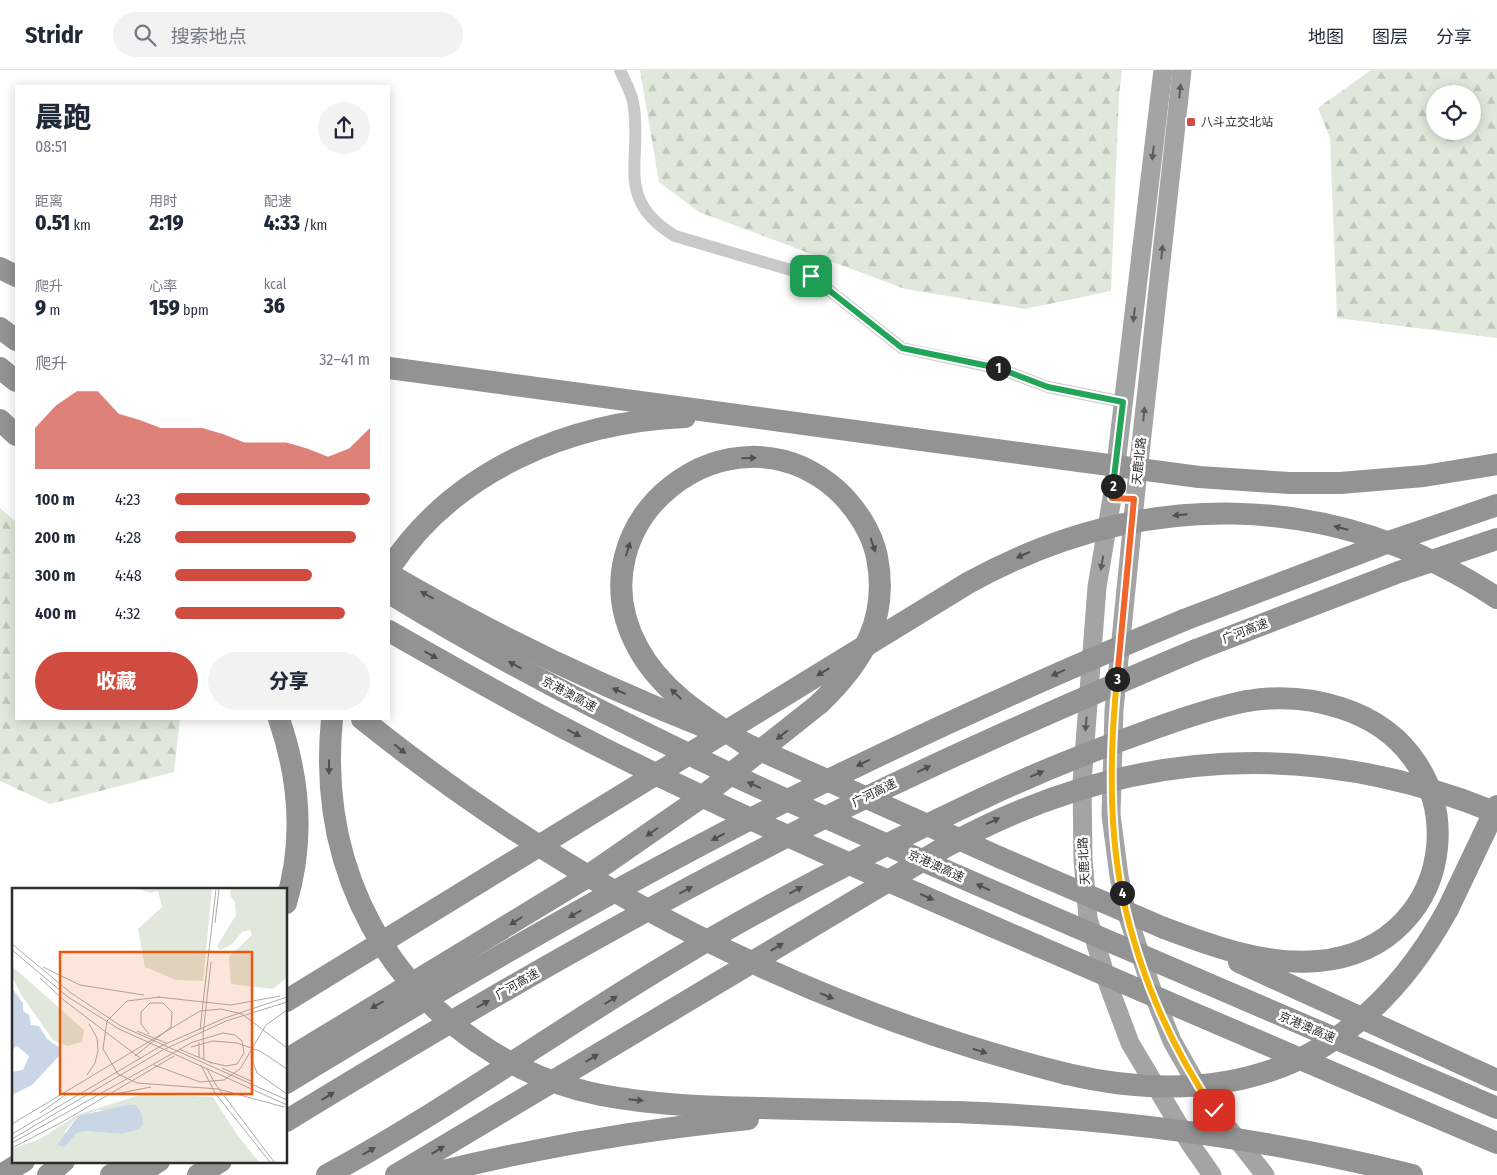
<!DOCTYPE html>
<html lang="zh">
<head>
<meta charset="utf-8">
<style>
  body { margin:0; font-family:"Fira Sans Condensed","Noto Sans SC",sans-serif; background:#f2f2f3; color:#1f2937; height:100vh; display:flex; flex-direction:column; font-size:19px; white-space:nowrap }
  * { box-sizing:border-box; margin:0 }
  p { font-size:16px; color:#747a83 }
  .icon { flex:none; width:28px; height:28px; fill:none; stroke:currentColor; stroke-width:2; stroke-linecap:round; stroke-linejoin:round }
  .map { position:relative; flex:1; overflow:hidden }
  .sheet { position:absolute; left:15px; top:15px; width:375px; height:635px; display:flex; flex-direction:column; background:#fff; border-radius:0px; box-shadow:0 2px 12px #0003 }
  .sheet>* { flex:none }
  .buttons { position:absolute; left:1426px; top:15px; display:grid; gap:10px }
  .buttons a { display:grid; place-items:center; width:55px; height:55px; border-radius:50%; background:#fff; box-shadow:0 2px 12px #0003; font-size:25px }
  .pin { position:absolute; display:grid; place-items:center; width:42px; height:42px; color:#fff; margin:-21px; border-radius:10px; box-shadow:0 2px 8px #0006 }
  .km { position:absolute; width:25px; height:25px; margin:-12px; border-radius:50%; background:#222; color:#fff; font-size:14px; line-height:25px; text-align:center }
  .round { display:grid; place-items:center; flex:none; width:52px; height:52px; border-radius:26px; background:#f2f2f3 }
  .head { display:flex; align-items:center; justify-content:space-between; height:85px; padding:0 20px }
  h1 { font-size:28px; font-weight:800; line-height:38px }
  .figures { display:grid; grid-template-columns:repeat(3,1fr); gap:8px; height:85px; padding:5px 20px }
  .figures div { display:grid; align-content:center }
  .figures b { font-size:21px; font-weight:800 }
  .figures small { font-size:14px; font-weight:400 }
  .figures p { font-size:14px }
  .chart { height:140px; padding:10px 20px }
  .chart p { display:flex; justify-content:space-between }
  .chart svg { width:100%; height:90px; margin-top:5px; fill:#d14c40; opacity:.7 }
  .action { display:flex; gap:10px; margin-top:auto; padding:10px 20px }
  .action a { flex:1; height:58px; border-radius:30px; background:#d14c40; color:#fff; font-size:20px; font-weight:800; line-height:58px; text-align:center }
  .action a+a { background:#f2f2f3; color:#1f2937 }
  ul { padding:0 20px; list-style:none; font-size:16px }
  li { display:grid; grid-template-columns:80px 60px 1fr; align-items:center; height:38px }
  li i { height:12px; border-radius:6px; background:#d14c40 }
  header { display:flex; align-items:center; gap:30px; box-sizing:border-box; height:70px; padding:0 25px; background:#fff; border-bottom:1px solid #e0e1e3 }
  header strong { font-size:24px }
  nav { display:flex; gap:28px; margin-inline-start:auto; font-size:18px }
  .search { width:350px; height:45px; background:#f2f2f3; display:flex; align-items:center; gap:12px; box-sizing:border-box; padding:0 18px; border-radius:28px; color:#747a83; font-size:19px }
  .map>svg:first-child { display:block }
  .forest { fill:url(#forest-firs); fill-rule:evenodd }
  .lines { fill:none; stroke-linecap:round; stroke-linejoin:round }
  .street { stroke:#c9c9c9; stroke-width:12 }
  .primary { stroke:#a4a4a4; stroke-width:19 }
  .highway { stroke:#939393; stroke-width:22 }
  .highway-bridge { stroke:#939393; stroke-width:22 }
  .oneway { fill:#5c5c5c }
  .oneway2 { fill:#505050 }
  .split-1-casing { stroke:#fff; stroke-width:10 }
  .split-2-casing { stroke:#fff; stroke-width:10 }
  .split-3-casing { stroke:#fff; stroke-width:10 }
  .split-4-casing { stroke:#fff; stroke-width:10 }
  .split-5-casing { stroke:#fff; stroke-width:10 }
  .split-1 { stroke:#22a559; stroke-width:6 }
  .split-2 { stroke:#22a559; stroke-width:6 }
  .split-3 { stroke:#f0652b; stroke-width:6 }
  .split-4 { stroke:#f5b400; stroke-width:6 }
  .split-5 { stroke:#f5b400; stroke-width:6 }
  .poi-dot { fill:#d14c40; stroke:#fff; stroke-width:2 }
  .labels { text-anchor:middle; dominant-baseline:central; stroke-width:5; stroke-linejoin:round; paint-order:stroke }
  .poi-label { font-size:12px; fill:#2c2c2c; stroke:#fff; text-anchor:start }
  .street-label { font-size:12px; fill:#2c2c2c; stroke:#fff }
  .inset-road { fill:none; stroke:#ababab; stroke-width:1 }
  .view { fill:#e8590c; fill-opacity:0.15; stroke:#e8590c; stroke-width:2.5 }
  .inset-edge { fill:none; stroke:#2c2c2c; stroke-width:2.5 }
</style>
</head>
<body>
<header>
<strong>Stridr</strong>
<div class="search"><svg class="icon" aria-label="search" viewBox="0 0 24 24"><circle cx="10" cy="10" r="6"/><path d="M15 15l6 6"/></svg>搜索地点</div>
<nav><a>地图</a><a>图层</a><a>分享</a></nav>
</header>
<div class="map">
<svg width="1497" height="1105" viewBox="0 0 1497 1105">
  <defs>
    <pattern id="forest-firs" width="22" height="20" patternUnits="userSpaceOnUse" patternTransform="scale(1.25)"><rect width="22" height="20" fill="#e0e8db"/><path d="M5 1l3.5 6h-7zM16 11l3.5 6h-7z" fill="#c0c7bc"/></pattern>
  </defs>
  <rect width="100%" height="100%" fill="#fff"/>
  <g class="forest">
    <polygon points="640,0 1122,0 1119,25 1111,221 1025,239 905,219 699,142 659,112"/>
    <path d="M1371,0H1497V268L1337,248L1330,68L1318,38ZM1435,24H1472V61H1435Z"/>
    <polygon points="0,438 16,452 16,649 180,649 174,702 50,734 0,711"/>
  </g>
  <g class="lines">
    <path class="street" d="M620,0C624,10 631,21 633,32C644,88 612,128 675,166L811,206L902,278L1000,299L1048,317L1123,332"/>
    <g class="primary">
      <polyline points="1163,0 1112,428 1097,517 1082,712 1083,789 1088,848 1109,917 1130,973 1189,1072 1212,1105"/>
      <polyline points="1182,0 1135,429 1114,640 1111,745 1119,806 1126,841 1154,926 1172,971 1193,1008 1214,1040 1265,1105"/>
    </g>
    <g class="highway">
      <polyline points="0,198 16,206"/>
      <polyline points="0,258 16,270"/>
      <polyline points="0,298 16,311"/>
      <polyline points="389,298 914,369"/>
      <polyline points="0,350 16,365"/>
      <polyline points="1340,413 1424,406 1497,394"/>
      <path d="M389,499C454,400 569,352 685,347"/>
      <path d="M389,504C490,563 596,614 705,657"/>
      <path d="M389,523C591,647 810,742 1027,836"/>
      <polyline points="1184,550 1389,472 1497,435"/>
      <path d="M389,561C468,606 549,652 631,692C765,758 901,817 1038,876"/>
      <polyline points="1196,580 1399,502 1497,469"/>
      <path d="M279,649C300,710 305,770 286,833"/>
      <path d="M332,649C324,730 340,808 384,877C433,952 513,1008 601,1025C654,1035 708,1037 761,1038C826,1040 892,1041 957,1042"/>
      <path d="M362,649C573,818 805,938 1067,1004"/>
      <path d="M744,673C704,647 661,621 638,578C569,452 730,325 837,420C856,438 872,462 877,487C889,549 863,592 819,634"/>
      <polyline points="744,673 1001,788"/>
      <polyline points="1448,839 1497,736"/>
      <path d="M1164,858C1212,876 1266,896 1318,891C1464,878 1482,683 1341,638C1311,628 1277,626 1247,631"/>
      <polyline points="1239,892 1497,1010"/>
      <polyline points="1197,909 1497,1038"/>
      <polyline points="1207,949 1497,1073"/>
      <polyline points="1,1105 24,1091"/>
      <polyline points="48,1105 64,1091"/>
      <polyline points="111,1105 132,1091"/>
      <polyline points="137,1105 159,1091"/>
      <polyline points="198,1105 221,1091"/>
      <path d="M427,1105C533,1078 639,1060 748,1049"/>
    </g>
    <g class="highway-bridge">
      <polyline points="914,369 1199,407 1289,413 1340,413"/>
      <polyline points="1001,788 1164,858"/>
      <polyline points="1027,836 1197,909"/>
      <polyline points="1038,876 1207,949"/>
      <path d="M286,931L968,513C1140,418 1331,418 1497,528"/>
      <polyline points="286,990 582,810 703,726 819,634"/>
      <path d="M1067,1004C1236,1043 1364,992 1448,839"/>
      <path d="M286,1013C449,914 615,817 786,731C916,666 1049,606 1184,550"/>
      <path d="M957,1042C1111,1048 1262,1067 1412,1105"/>
      <path d="M286,1051C455,948 625,848 802,759C931,694 1063,636 1196,580"/>
      <path d="M327,1105C448,1039 560,958 678,888C780,827 885,774 992,724C1042,701 1091,681 1142,663C1177,650 1211,638 1247,631"/>
      <path d="M396,1105L945,777C1123,679 1308,666 1497,743"/>
    </g>
  </g>
  <defs><path id="oneway-solid" d="M-6-.8H1V-3.2L6.5 0L1 3.2V.8H-6Z" transform="scale(1.25)"/></defs>
  <g class="oneway">
    <use href="#oneway-solid" transform="translate(1180 21) rotate(-84)"/>
    <use href="#oneway-solid" transform="translate(1153 83) rotate(97)"/>
    <use href="#oneway-solid" transform="translate(1162 182) rotate(-84)"/>
    <use href="#oneway-solid" transform="translate(1134 245) rotate(97)"/>
    <use href="#oneway-solid" transform="translate(1144 344) rotate(-84)"/>
    <use href="#oneway-solid" transform="translate(1102 493) rotate(100)"/>
    <use href="#oneway-solid" transform="translate(1086 654) rotate(95)"/>
  </g>
  <g class="oneway2">
    <use href="#oneway-solid" transform="translate(749 388) rotate(-1)"/>
    <use href="#oneway-solid" transform="translate(1180 445) rotate(175)"/>
    <use href="#oneway-solid" transform="translate(1341 458) rotate(-166)"/>
    <use href="#oneway-solid" transform="translate(873 475) rotate(71)"/>
    <use href="#oneway-solid" transform="translate(628 479) rotate(-73)"/>
    <use href="#oneway-solid" transform="translate(1023 485) rotate(156)"/>
    <use href="#oneway-solid" transform="translate(427 525) rotate(-151)"/>
    <use href="#oneway-solid" transform="translate(431 585) rotate(30)"/>
    <use href="#oneway-solid" transform="translate(515 595) rotate(-151)"/>
    <use href="#oneway-solid" transform="translate(823 602) rotate(149)"/>
    <use href="#oneway-solid" transform="translate(1058 603) rotate(156)"/>
    <use href="#oneway-solid" transform="translate(619 621) rotate(-156)"/>
    <use href="#oneway-solid" transform="translate(676 624) rotate(-136)"/>
    <use href="#oneway-solid" transform="translate(574 663) rotate(27)"/>
    <use href="#oneway-solid" transform="translate(782 665) rotate(141)"/>
    <use href="#oneway-solid" transform="translate(400 679) rotate(39)"/>
    <use href="#oneway-solid" transform="translate(863 693) rotate(154)"/>
    <use href="#oneway-solid" transform="translate(329 697) rotate(90)"/>
    <use href="#oneway-solid" transform="translate(924 699) rotate(-25)"/>
    <use href="#oneway-solid" transform="translate(1037 704) rotate(-23)"/>
    <use href="#oneway-solid" transform="translate(754 715) rotate(-156)"/>
    <use href="#oneway-solid" transform="translate(993 751) rotate(-25)"/>
    <use href="#oneway-solid" transform="translate(652 762) rotate(145)"/>
    <use href="#oneway-solid" transform="translate(718 767) rotate(152)"/>
    <use href="#oneway-solid" transform="translate(983 817) rotate(-156)"/>
    <use href="#oneway-solid" transform="translate(686 820) rotate(-28)"/>
    <use href="#oneway-solid" transform="translate(796 820) rotate(-29)"/>
    <use href="#oneway-solid" transform="translate(927 827) rotate(24)"/>
    <use href="#oneway-solid" transform="translate(575 844) rotate(150)"/>
    <use href="#oneway-solid" transform="translate(516 851) rotate(148)"/>
    <use href="#oneway-solid" transform="translate(777 877) rotate(-31)"/>
    <use href="#oneway-solid" transform="translate(827 926) rotate(22)"/>
    <use href="#oneway-solid" transform="translate(611 930) rotate(-32)"/>
    <use href="#oneway-solid" transform="translate(483 934) rotate(-30)"/>
    <use href="#oneway-solid" transform="translate(377 935) rotate(150)"/>
    <use href="#oneway-solid" transform="translate(980 981) rotate(17)"/>
    <use href="#oneway-solid" transform="translate(592 988) rotate(-31)"/>
    <use href="#oneway-solid" transform="translate(328 1026) rotate(-31)"/>
    <use href="#oneway-solid" transform="translate(636 1030) rotate(6)"/>
    <use href="#oneway-solid" transform="translate(438 1080) rotate(-31)"/>
    <use href="#oneway-solid" transform="translate(369 1081) rotate(-30)"/>
  </g>
  <g class="lines">
    <g class="split-1-casing">
      <polyline id="split-1" points="811,206 902,278 998,298"/>
    </g>
    <g class="split-2-casing">
      <polyline id="split-2" points="998,298 1048,317 1123,332 1113,416"/>
    </g>
    <g class="split-3-casing">
      <polyline id="split-3" points="1113,416 1112,428 1134,429 1117,609"/>
    </g>
    <g class="split-4-casing">
      <path id="split-4" d="M1117,609C1110,679 1108,753 1122,823"/>
    </g>
    <g class="split-5-casing">
      <path id="split-5" d="M1122,823C1138,900 1170,975 1214,1040"/>
    </g>
    <use href="#split-1" class="split-1"/>
    <use href="#split-2" class="split-2"/>
    <use href="#split-3" class="split-3"/>
    <use href="#split-4" class="split-4"/>
    <use href="#split-5" class="split-5"/>
  </g>
  <rect class="poi-dot" x="1186" y="47" width="10" height="10" rx="2.5"/>
  <g class="labels">
    <g class="poi-label">
      <text x="1201" y="52">八斗立交北站</text>
    </g>
    <g class="street-label">
      <text transform="translate(1139 391) rotate(-84)">天鹿北路</text>
      <text transform="translate(1245 561) rotate(-21)">广河高速</text>
      <text transform="translate(569 624) rotate(28)">京港澳高速</text>
      <text transform="translate(874 723) rotate(-26)">广河高速</text>
      <text transform="translate(1084 791) rotate(-93)">天鹿北路</text>
      <text transform="translate(936 796) rotate(24)">京港澳高速</text>
      <text transform="translate(517 914) rotate(-30)">广河高速</text>
      <text transform="translate(1307 957) rotate(23)">京港澳高速</text>
    </g>
  </g>
  <g transform="translate(12 818)">
    <rect width="275" height="275" fill="#fff"/>
    <path d="M127,1H200L191,93L164,92L133,79L126,41L150,19L146,3L139,5ZM219,1H275V89L261,101L219,96L217,69L240,47L238,42L230,44L219,57L208,62L205,58L224,27L223,14L218,8ZM0,78L72,142L70,154L55,158L41,152L10,108L0,89ZM131,206L201,209L226,248L247,274H0V261L28,251L67,226ZM116,217H123L130,227L110,246L72,243L64,246L53,259V243L63,231L86,222L102,223Z" fill="#e0e8db" fill-rule="evenodd"/>
    <path d="M0,100L11,115V123L17,127L19,137L27,138L35,151L48,160V167L20,197L0,207V184L11,182L17,168L5,158L0,162ZM116,217H124L130,227L131,237L127,241L110,246L72,243L64,246L53,259L45,257L66,228Z" fill="#c9d6e6"/>
    <path class="inset-road" d="M203,35L207,1M0,56L59,105L109,138L275,212M0,62L56,109L107,141L275,217M31,79L68,97L132,107M28,90L55,115M146,109L219,117L268,108M148,109L115,113L95,133L91,161L106,186L125,195L206,201L272,219M53,113L128,170M188,142L204,1M125,143L154,155M187,154V170M179,159L201,153L225,155L248,163L275,181M167,161L200,175M241,161V174L245,185L275,206M123,168L159,139L160,124L151,115H138L129,124V136L137,146M192,172L191,146L199,74M142,177L188,194L212,192L228,181L254,137L275,122M189,177L203,205L258,274M210,180L241,194M195,181L204,197L262,274M75,187L83,175L86,163L85,150L77,136M103,206L139,199M28,225L56,205M0,236L188,123L209,121L230,126L275,160M0,246L149,158L213,130L275,109M0,251L151,162L214,133L275,114M0,255L181,154L211,145L223,147L230,153L232,165L225,176L214,178L197,174M0,260L52,233L162,168"/>
    <path class="view" d="M48,64H240V206H48Z"/>
    <rect width="275" height="275" class="inset-edge"/>
  </g>
</svg>
<div class="buttons">
<a><svg class="icon" aria-label="locate" viewBox="0 0 24 24"><circle cx="12" cy="12" r="6"/><path d="M12 2v4M12 18v4M2 12h4M18 12h4"/></svg></a>
</div>
<div class="pin" style="left:811px;top:206px;background:#1e9e55"><svg class="icon" aria-label="arrive" viewBox="0 0 24 24"><path d="M6 21V4h12l-3 4 3 4H6"/></svg></div>
<div class="pin" style="left:1214px;top:1040px;background:#d93025"><svg class="icon" aria-label="check" viewBox="0 0 24 24"><path d="M5 12l5 5 9-10"/></svg></div>
<b class="km" style="left:998px;top:298px">1</b>
<b class="km" style="left:1113px;top:416px">2</b>
<b class="km" style="left:1117px;top:609px">3</b>
<b class="km" style="left:1122px;top:823px">4</b>
<section class="sheet">
<div class="head"><div><h1>晨跑</h1><p>08:51</p></div><a class="round"><svg class="icon" aria-label="share" viewBox="0 0 24 24"><path d="M12 15V3M7 8l5-5 5 5M5 13v7h14v-7"/></svg></a></div>
<div class="figures">
<div><p>距离</p><b>0.51<small> km</small></b></div>
<div><p>用时</p><b>2:19</b></div>
<div><p>配速</p><b>4:33<small> /km</small></b></div>
</div>
<div class="figures">
<div><p>爬升</p><b>9<small> m</small></b></div>
<div><p>心率</p><b>159<small> bpm</small></b></div>
<div><p>kcal</p><b>36</b></div>
</div>
<div class="chart"><p><span>爬升</span>32–41 m</p>
<svg viewBox="0 0 160 44" preserveAspectRatio="none"><path d="M0 44V24L10 13L20 6L30 6L40 17L50 20L60 24L70 24L80 24L90 27L100 31L110 31L120 31L130 34L140 38L150 34L160 24V44z"/></svg>
</div>
<ul>
<li><b>100 m</b>4:23<i style="width:100%"></i></li>
<li><b>200 m</b>4:28<i style="width:93%"></i></li>
<li><b>300 m</b>4:48<i style="width:70%"></i></li>
<li><b>400 m</b>4:32<i style="width:87%"></i></li>
</ul>
<div class="action"><a>收藏</a><a>分享</a></div>
</section>
</div>
</body>
</html>
